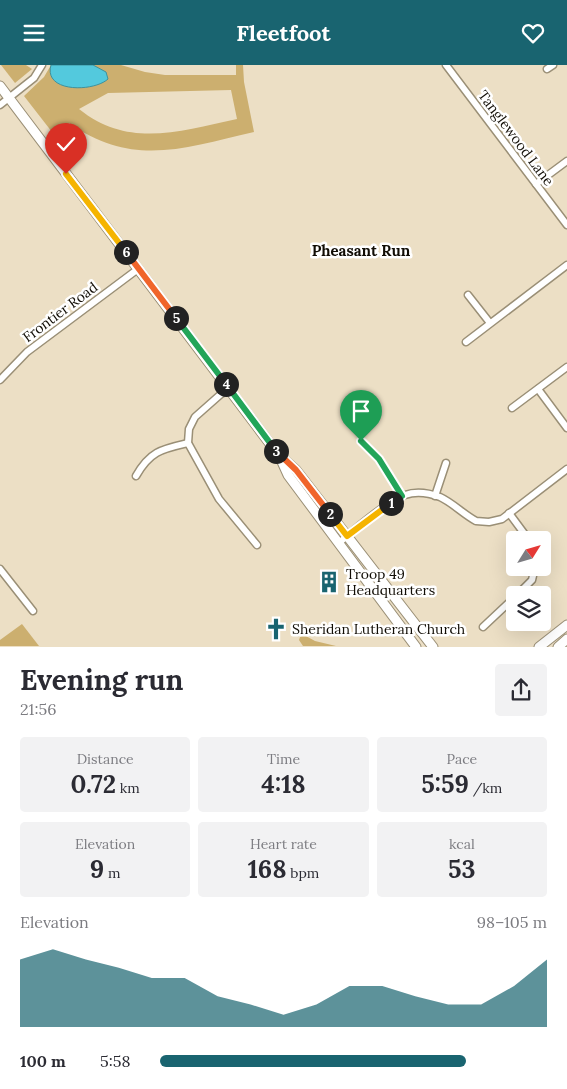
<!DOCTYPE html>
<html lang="en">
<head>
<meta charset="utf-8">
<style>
  body { margin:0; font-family:Lora,serif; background:#f2f2f3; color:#2b2b33; height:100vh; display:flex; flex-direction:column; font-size:19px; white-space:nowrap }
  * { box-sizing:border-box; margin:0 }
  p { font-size:16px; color:#7c7c81 }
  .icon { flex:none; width:28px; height:28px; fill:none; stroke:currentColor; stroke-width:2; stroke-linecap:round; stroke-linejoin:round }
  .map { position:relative; height:582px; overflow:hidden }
  .side { display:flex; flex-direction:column; background:#fff; flex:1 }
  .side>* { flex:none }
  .needle { width:32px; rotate:53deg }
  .controls { position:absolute; left:506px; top:466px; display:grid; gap:10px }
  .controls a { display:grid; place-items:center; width:45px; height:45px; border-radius:5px; background:#fff; box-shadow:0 5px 20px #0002; font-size:25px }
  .pin { position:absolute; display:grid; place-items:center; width:42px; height:42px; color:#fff; margin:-51px -21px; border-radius:50% 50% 50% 0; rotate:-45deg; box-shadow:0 0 5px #0007 }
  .pin .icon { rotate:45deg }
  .km { position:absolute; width:25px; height:25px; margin:-12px; border-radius:50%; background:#222; color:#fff; font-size:14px; line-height:25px; text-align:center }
  .round { display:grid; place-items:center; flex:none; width:52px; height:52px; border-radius:5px; background:#f2f2f3 }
  .summary { display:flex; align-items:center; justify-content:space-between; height:85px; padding:0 20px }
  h1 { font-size:28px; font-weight:700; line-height:38px }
  .metrics { display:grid; grid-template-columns:repeat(3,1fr); gap:8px; height:85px; padding:5px 20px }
  .metrics div { display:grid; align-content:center; border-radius:5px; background:#f2f2f3; text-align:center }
  .metrics b { font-size:25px; font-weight:700 }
  .metrics small { font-size:14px; font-weight:400 }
  .metrics p { font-size:14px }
  .chart { height:140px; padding:10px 20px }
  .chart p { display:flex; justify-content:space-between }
  .chart svg { width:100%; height:90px; margin-top:5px; fill:#196470; opacity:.7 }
  ul { padding:0 20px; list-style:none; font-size:16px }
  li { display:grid; grid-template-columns:80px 60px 1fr; align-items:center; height:38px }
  li i { height:12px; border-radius:6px; background:#196470 }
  header { display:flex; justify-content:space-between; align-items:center; height:65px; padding:0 20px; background:#196470; color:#fff; font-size:22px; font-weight:700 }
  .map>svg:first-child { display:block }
  .green { fill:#ccaf6f; fill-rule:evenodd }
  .water { fill:#53c9dd; stroke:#3f919c }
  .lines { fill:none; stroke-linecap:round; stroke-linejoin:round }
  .minor-casing { stroke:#9a8f76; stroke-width:9 }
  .secondary-casing { stroke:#9a8f76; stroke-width:11 }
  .minor { stroke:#fff; stroke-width:6 }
  .secondary { stroke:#fff; stroke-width:9 }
  .split-1-casing { stroke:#fff; stroke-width:10 }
  .split-2-casing { stroke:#fff; stroke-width:10 }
  .split-3-casing { stroke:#fff; stroke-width:10 }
  .split-4-casing { stroke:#fff; stroke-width:10 }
  .split-5-casing { stroke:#fff; stroke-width:10 }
  .split-6-casing { stroke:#fff; stroke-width:10 }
  .split-7-casing { stroke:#fff; stroke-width:10 }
  .split-1 { stroke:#22a559; stroke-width:6 }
  .split-2 { stroke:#f5b400; stroke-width:6 }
  .split-3 { stroke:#f0652b; stroke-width:6 }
  .split-4 { stroke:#22a559; stroke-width:6 }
  .split-5 { stroke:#22a559; stroke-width:6 }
  .split-6 { stroke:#f0652b; stroke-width:6 }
  .split-7 { stroke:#f5b400; stroke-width:6 }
  .labels { text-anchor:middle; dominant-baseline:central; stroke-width:5; stroke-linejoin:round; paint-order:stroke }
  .street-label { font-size:14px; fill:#110d05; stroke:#fff }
  .poi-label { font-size:14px; fill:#110d05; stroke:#fff; text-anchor:start }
  .neighbourhood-label { font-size:15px; font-weight:bold; fill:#110d05; stroke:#fff }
</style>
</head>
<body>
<header><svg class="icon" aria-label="menu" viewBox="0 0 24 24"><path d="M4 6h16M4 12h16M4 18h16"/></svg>Fleetfoot<svg class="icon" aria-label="heart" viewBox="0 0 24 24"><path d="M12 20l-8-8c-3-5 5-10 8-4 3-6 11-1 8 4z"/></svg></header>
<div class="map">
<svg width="567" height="582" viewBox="0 0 567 582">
  <rect width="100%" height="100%" fill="#ecdfc5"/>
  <g class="green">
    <polygon points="1,0 26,0 32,4 15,18"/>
    <path d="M51,0H121L145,7L165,10H236V0H243L244,17L254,67C184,83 133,103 69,58L59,76L24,31L44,12ZM231,25L237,54C180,66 129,84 79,44L108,28Z"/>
    <polygon points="22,559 39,581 0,581 0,575"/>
    <polygon points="304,570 315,576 336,581 303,581 299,575 300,572"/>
  </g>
  <path class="water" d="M51,0H93L106,7L108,14C94,27 43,28 51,0Z"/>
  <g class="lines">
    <g class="minor-casing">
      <g id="minor">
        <polyline points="446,0 567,160"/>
        <polyline points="547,4 553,0"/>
        <polyline points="0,40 34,13 42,0"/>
        <polyline points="536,119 567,96"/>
        <polyline points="468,230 490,258"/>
        <polyline points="466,277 567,200"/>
        <polyline points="0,315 27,287 138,204"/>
        <polyline points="230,324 221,329 195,352 189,364 188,378 219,434 257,480"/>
        <polyline points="538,324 567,363"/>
        <polyline points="512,343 567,302"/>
        <polyline points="361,376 379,394 402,431"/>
        <path d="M136,411C150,386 162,384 188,378"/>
        <polyline points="435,431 446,398"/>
        <polyline points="509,448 529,475"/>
        <path d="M339,478C354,465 388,435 405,430C416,426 429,428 440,432C453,438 463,449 476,456L489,457L502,454L567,404"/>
        <polyline points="0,504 33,546"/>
        <polyline points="517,530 532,515 535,502"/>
        <polyline points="483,562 515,532"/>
      </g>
    </g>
    <g class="secondary-casing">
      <g id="secondary">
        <polyline points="0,21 277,388 296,405 433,582"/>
        <polyline points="278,388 288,410 416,582"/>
        <polyline points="539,582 567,560"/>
        <polyline points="558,582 567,574"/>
      </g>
    </g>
    <use href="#minor" class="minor"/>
    <use href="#secondary" class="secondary"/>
  </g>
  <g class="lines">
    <g class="split-1-casing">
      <polyline id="split-1" points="361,376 379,394 402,431 391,438"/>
    </g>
    <g class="split-2-casing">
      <polyline id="split-2" points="330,449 347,471 391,438"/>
    </g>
    <g class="split-3-casing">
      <polyline id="split-3" points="276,386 296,405 330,449"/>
    </g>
    <g class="split-4-casing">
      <polyline id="split-4" points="226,319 276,386"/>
    </g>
    <g class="split-5-casing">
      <polyline id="split-5" points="176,253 226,319"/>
    </g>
    <g class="split-6-casing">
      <polyline id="split-6" points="126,187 176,253"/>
    </g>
    <g class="split-7-casing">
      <polyline id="split-7" points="66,109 126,187"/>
    </g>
    <use href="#split-1" class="split-1"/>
    <use href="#split-2" class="split-2"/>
    <use href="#split-3" class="split-3"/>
    <use href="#split-4" class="split-4"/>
    <use href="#split-5" class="split-5"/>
    <use href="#split-6" class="split-6"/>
    <use href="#split-7" class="split-7"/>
  </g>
  <defs>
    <g id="building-bare" transform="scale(1.725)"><path d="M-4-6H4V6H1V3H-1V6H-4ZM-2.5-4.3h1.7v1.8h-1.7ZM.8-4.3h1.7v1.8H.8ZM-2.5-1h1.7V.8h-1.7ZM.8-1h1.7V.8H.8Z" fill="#196470" stroke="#fff" stroke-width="2.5" paint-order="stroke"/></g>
    <g id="church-bare" transform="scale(1.725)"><path d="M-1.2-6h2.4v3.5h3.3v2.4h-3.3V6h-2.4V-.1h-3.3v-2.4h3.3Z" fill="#196470" stroke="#fff" stroke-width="2.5" paint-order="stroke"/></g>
  </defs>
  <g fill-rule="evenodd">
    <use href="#building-bare" x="329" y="517"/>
    <use href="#church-bare" x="276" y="564"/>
  </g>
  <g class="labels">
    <g class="street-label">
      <text transform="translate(516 73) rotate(53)">Tanglewood Lane</text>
      <text transform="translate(60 247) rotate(-37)">Frontier Road</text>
    </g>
    <g class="poi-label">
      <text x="346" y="509">Troop 49<tspan x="346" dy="16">Headquarters</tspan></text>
      <text x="292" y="564">Sheridan Lutheran Church</text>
    </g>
    <g class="neighbourhood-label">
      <text x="361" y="185">Pheasant Run</text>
    </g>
  </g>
</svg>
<div class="controls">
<a><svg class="needle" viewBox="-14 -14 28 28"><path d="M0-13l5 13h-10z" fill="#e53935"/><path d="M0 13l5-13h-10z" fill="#7c7c81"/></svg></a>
<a><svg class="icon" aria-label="layers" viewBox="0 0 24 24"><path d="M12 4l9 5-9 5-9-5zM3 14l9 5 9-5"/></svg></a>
</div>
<div class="pin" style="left:361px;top:376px;background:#1e9e55"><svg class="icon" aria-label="arrive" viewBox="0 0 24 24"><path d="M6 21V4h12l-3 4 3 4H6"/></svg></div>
<div class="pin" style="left:66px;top:109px;background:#d93025"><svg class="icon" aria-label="check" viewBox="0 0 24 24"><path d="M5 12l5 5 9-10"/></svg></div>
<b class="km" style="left:391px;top:438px">1</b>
<b class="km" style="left:330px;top:449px">2</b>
<b class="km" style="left:276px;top:386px">3</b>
<b class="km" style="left:226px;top:319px">4</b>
<b class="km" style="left:176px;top:253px">5</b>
<b class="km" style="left:126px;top:187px">6</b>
</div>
<section class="side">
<div class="summary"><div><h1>Evening run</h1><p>21:56</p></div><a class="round"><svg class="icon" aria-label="share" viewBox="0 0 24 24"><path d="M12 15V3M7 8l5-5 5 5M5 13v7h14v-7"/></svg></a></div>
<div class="metrics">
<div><p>Distance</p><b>0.72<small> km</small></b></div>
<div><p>Time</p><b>4:18</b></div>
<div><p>Pace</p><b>5:59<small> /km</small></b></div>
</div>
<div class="metrics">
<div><p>Elevation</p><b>9<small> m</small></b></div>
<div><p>Heart rate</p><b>168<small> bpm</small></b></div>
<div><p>kcal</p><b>53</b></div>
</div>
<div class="chart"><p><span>Elevation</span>98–105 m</p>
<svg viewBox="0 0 160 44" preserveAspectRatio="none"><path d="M0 44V11L10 6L20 11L30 15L40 20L50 20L60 29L70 33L80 38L90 33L100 24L110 24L120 29L130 33L140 33L150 24L160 11V44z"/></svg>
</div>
<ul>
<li><b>100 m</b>5:58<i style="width:79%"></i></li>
</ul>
</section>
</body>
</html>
